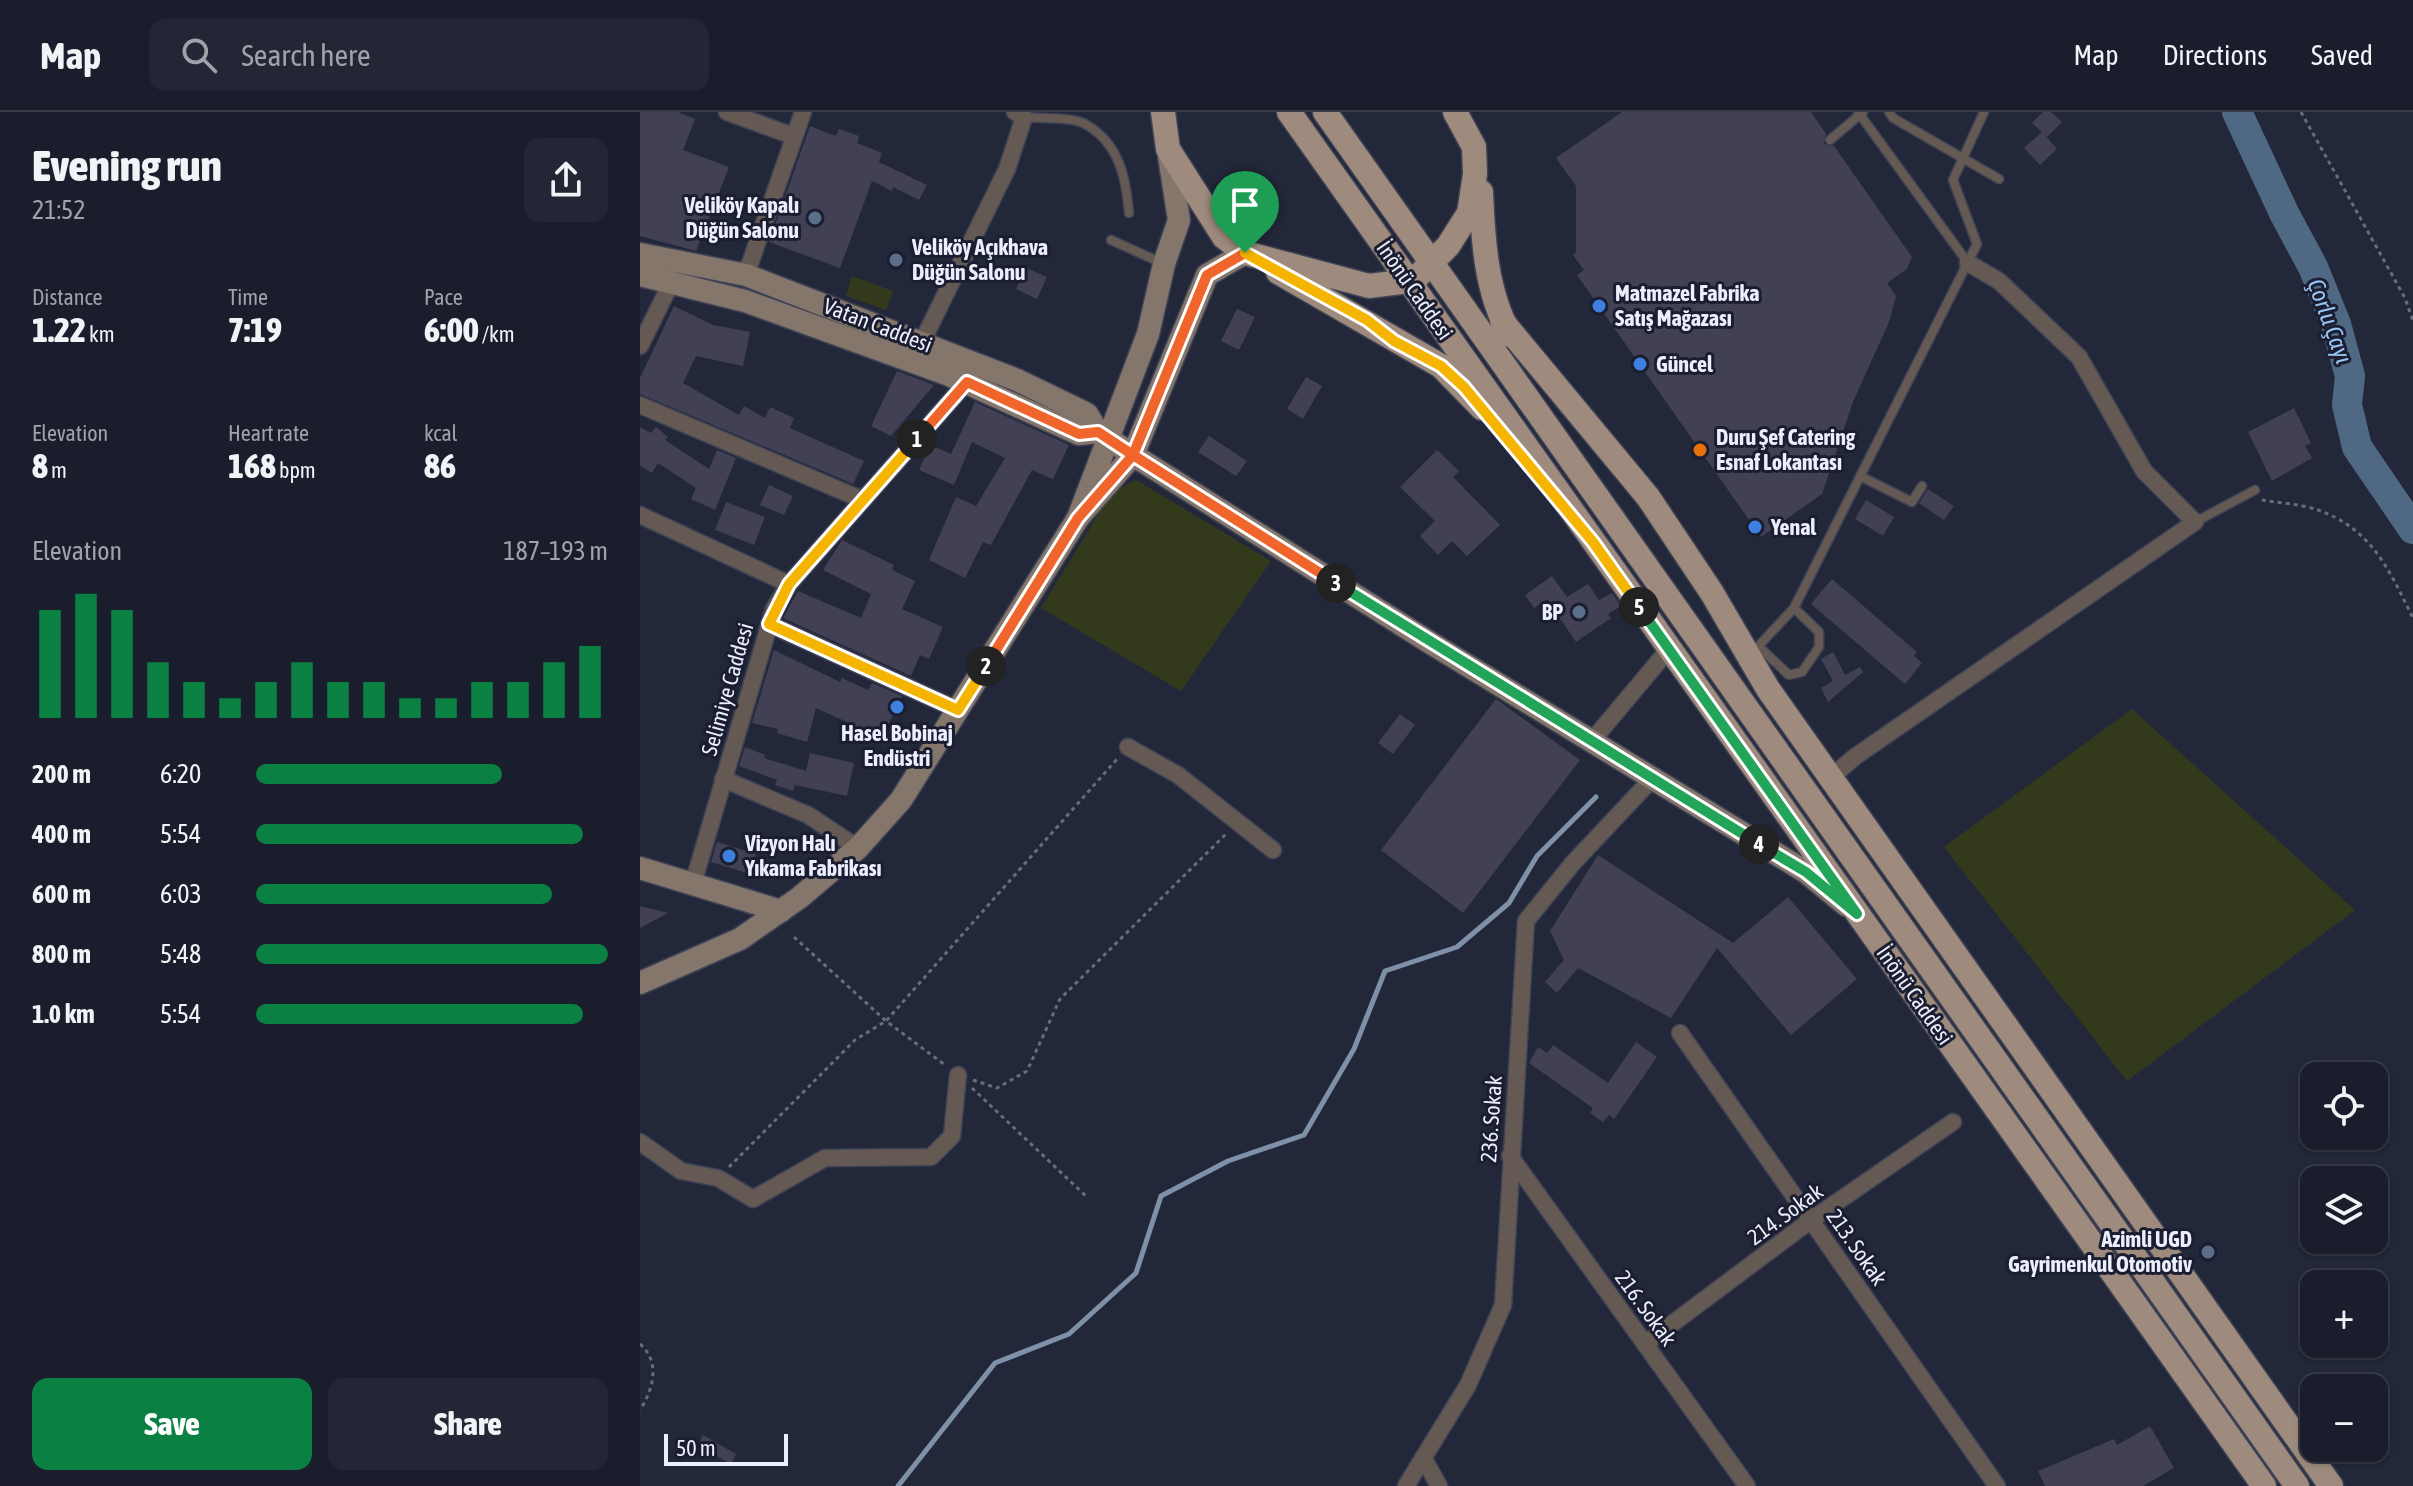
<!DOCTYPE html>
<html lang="en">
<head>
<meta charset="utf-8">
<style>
  body { margin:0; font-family:"Asap Condensed",sans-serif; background:#232634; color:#f1f3f6; height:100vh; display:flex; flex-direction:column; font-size:30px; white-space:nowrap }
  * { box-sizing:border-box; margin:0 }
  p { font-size:26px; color:#9fa2a9 }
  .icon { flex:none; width:44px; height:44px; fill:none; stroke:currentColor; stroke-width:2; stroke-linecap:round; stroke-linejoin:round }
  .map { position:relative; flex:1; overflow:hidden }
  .details { display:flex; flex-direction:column; background:#1a1d2c; width:640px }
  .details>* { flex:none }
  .controls { position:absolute; left:1660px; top:950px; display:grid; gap:16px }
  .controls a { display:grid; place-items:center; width:88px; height:88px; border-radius:16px; background:#1a1d2c; box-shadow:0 2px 6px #0004,0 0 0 2px #383b48; font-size:40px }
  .scale { position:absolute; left:24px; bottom:20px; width:124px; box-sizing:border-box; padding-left:8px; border:4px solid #ebeffc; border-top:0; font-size:22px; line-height:28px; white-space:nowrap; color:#ebeffc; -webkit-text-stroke:6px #1a1e30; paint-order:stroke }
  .pin { position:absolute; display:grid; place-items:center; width:68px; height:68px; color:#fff; margin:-82px -34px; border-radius:50% 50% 50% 0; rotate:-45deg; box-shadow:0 0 8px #0007 }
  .pin .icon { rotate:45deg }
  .km { position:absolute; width:40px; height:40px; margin:-20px; border-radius:50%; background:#222; color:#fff; font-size:22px; line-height:40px; text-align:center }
  .round { display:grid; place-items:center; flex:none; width:84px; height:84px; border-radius:16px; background:#232634 }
  .head { display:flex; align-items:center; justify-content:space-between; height:136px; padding:0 32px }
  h1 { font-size:44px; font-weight:800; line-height:60px }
  .figures { display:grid; grid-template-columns:repeat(3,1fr); gap:12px; height:136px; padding:8px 32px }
  .figures div { display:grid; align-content:center }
  .figures b { font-size:34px; font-weight:800 }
  .figures small { font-size:22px; font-weight:400 }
  .figures p { font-size:22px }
  .chart { height:224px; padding:16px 32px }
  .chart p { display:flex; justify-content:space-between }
  .chart svg { width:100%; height:144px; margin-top:8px; stroke:#0b8043; stroke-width:6 }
  .action { display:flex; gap:16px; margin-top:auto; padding:16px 32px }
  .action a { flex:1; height:92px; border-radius:16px; background:#0b8043; color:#fff; font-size:32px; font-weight:800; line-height:92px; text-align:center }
  .action a+a { background:#232634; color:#f1f3f6 }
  ul { padding:0 32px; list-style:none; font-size:26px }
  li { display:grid; grid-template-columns:128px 96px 1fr; align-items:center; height:60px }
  li i { height:20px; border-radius:10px; background:#0b8043 }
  header { display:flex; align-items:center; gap:48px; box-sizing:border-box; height:112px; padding:0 40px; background:#1a1d2c; border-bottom:2px solid #383b48 }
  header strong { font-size:38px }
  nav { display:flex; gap:44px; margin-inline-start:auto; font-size:28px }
  .search { width:560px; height:72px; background:#232634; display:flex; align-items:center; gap:20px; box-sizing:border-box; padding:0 28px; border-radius:16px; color:#9fa2a9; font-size:30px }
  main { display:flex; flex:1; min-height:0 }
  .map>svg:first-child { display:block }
  .green { fill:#333a1c }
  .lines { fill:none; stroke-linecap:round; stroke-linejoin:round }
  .stream { stroke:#7e91a8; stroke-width:5 }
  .river { stroke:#4f6984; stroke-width:30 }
  .building { fill:#424055 }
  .lane-casing { stroke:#3f4355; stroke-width:11 }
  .street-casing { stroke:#3f4355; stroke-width:19 }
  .secondary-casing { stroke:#3f4355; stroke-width:25 }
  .primary-casing { stroke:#3f4355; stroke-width:27 }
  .path { stroke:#686c7d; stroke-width:3; stroke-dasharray:4 4; stroke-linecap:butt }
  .lane { stroke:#645a53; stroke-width:8 }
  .street { stroke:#645a53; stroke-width:16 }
  .secondary { stroke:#85766b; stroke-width:22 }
  .primary { stroke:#9e8b7d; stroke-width:24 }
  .split-1-casing { stroke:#fff; stroke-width:16 }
  .split-2-casing { stroke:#fff; stroke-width:16 }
  .split-3-casing { stroke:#fff; stroke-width:16 }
  .split-4-casing { stroke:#fff; stroke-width:16 }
  .split-5-casing { stroke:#fff; stroke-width:16 }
  .split-6-casing { stroke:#fff; stroke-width:16 }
  .split-1 { stroke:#f0652b; stroke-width:10 }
  .split-2 { stroke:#f5b400; stroke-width:10 }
  .split-3 { stroke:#f0652b; stroke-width:10 }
  .split-4 { stroke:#22a559; stroke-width:10 }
  .split-5 { stroke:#22a559; stroke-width:10 }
  .split-6 { stroke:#f5b400; stroke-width:10 }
  .service-dot { fill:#5c6f8a; stroke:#1a1e30; stroke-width:3 }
  .shop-dot { fill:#3f7fe0; stroke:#1a1e30; stroke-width:3 }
  .food-dot { fill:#e8710a; stroke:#1a1e30; stroke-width:3 }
  .labels { text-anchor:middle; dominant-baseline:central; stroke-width:6; stroke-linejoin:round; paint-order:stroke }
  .poi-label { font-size:22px; font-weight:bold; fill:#ebeffc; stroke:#1a1e30; text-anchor:start }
  .street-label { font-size:22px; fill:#ebeffc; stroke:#1a1e30 }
  .water-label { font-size:24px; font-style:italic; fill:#97c4f4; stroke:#1a1e30 }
</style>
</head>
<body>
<header>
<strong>Map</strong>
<div class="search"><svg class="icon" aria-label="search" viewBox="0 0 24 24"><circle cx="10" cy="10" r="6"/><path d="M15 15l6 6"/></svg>Search here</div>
<nav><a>Map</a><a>Directions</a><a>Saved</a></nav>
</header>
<main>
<section class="details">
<div class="head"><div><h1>Evening run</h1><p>21:52</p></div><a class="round"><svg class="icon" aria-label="share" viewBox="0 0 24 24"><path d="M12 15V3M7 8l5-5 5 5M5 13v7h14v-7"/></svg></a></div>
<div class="figures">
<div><p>Distance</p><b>1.22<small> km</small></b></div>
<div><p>Time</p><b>7:19</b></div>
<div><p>Pace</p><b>6:00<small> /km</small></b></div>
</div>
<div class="figures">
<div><p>Elevation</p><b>8<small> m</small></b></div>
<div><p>Heart rate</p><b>168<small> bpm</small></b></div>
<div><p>kcal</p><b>86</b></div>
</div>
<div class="chart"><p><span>Elevation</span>187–193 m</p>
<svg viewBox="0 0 160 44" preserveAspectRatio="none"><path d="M5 44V11M15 44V6M25 44V11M35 44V27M45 44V33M55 44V38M65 44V33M75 44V27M85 44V33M95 44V33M105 44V38M115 44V38M125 44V33M135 44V33M145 44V27M155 44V22"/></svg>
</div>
<ul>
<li><b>200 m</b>6:20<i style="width:70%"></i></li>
<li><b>400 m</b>5:54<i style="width:93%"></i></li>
<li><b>600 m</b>6:03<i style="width:84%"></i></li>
<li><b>800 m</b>5:48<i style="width:100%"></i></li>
<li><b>1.0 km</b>5:54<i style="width:93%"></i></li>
</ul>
<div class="action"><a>Save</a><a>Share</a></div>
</section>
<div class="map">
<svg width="1773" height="1374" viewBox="0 0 1773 1374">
  <rect width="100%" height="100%" fill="#23273a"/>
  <g class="green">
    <polygon points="212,164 253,179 246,198 206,184"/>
    <polygon points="496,368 631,449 541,579 401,496 472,380"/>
    <polygon points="1492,597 1715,798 1487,969 1304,735"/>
  </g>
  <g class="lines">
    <polyline class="stream" points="258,1374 355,1251 429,1222 496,1161 521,1084 588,1049 664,1023 714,937 745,859 817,835 869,791 897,744 956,685"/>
    <polyline class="river" points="1597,0 1644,101 1673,155 1696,212 1710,264 1707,293 1717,335 1773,417"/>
  </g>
  <g class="building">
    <polygon points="0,0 38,0 55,7 43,38 89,55 56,139 0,124"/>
    <polygon points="982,0 1171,0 1186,22 1184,32 1194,34 1272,145 1267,157 1247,171 1256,184 1249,210 1213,290 1182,382 1121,425 937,163 944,158 933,143 936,140 936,74 916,46"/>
    <polygon points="1403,0 1411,0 1422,10 1407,25 1392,11"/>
    <polygon points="170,14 196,24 199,17 219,24 217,31 242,41 239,50 287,73 279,88 253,75 252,79 232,69 200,156 129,130"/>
    <polygon points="1402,20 1417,37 1400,53 1384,36"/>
    <polygon points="386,156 407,165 397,187 376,177"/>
    <polygon points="34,194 73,213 110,220 103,254 56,244 43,271 99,303 104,294 125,306 130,295 154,306 150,316 224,349 213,372 0,282 0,266"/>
    <polygon points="597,197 615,205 599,238 581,229"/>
    <polygon points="257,259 294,273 251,324 231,314"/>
    <polygon points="666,265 682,274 663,307 647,297"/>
    <polygon points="335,290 429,333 413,367 392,358 351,433 343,430 325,466 289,448 316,385 336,394 365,346 332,330 314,373 279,358 290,333 311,342"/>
    <polygon points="1654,296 1671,331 1665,334 1672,346 1632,369 1608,320"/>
    <polygon points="0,315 11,321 16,315 28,325 25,328 69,357 77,338 96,346 75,398 51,387 56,376 18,351 12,361 0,354"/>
    <polygon points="569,324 607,349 596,364 558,340"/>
    <polygon points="797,338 819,359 813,365 860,413 827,444 812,429 798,443 780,424 795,409 760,375"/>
    <polygon points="129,373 153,384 144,403 120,393"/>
    <polygon points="1288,377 1314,394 1304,408 1279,391"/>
    <polygon points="1226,388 1254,405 1243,424 1215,407"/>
    <polygon points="86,390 125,405 114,433 75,418"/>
    <polygon points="202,428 254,453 252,458 275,469 262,497 303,515 289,547 280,543 271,564 143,506 158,479 221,506 231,482 183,458"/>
    <polygon points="912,464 927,485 948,472 959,488 972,481 981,494 968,502 971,506 936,530 907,487 894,496 885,483"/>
    <polygon points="1192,467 1277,540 1274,544 1282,551 1265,572 1171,492"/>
    <polygon points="134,538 200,570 202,566 228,578 232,571 262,584 242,626 176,596 167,630 137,621 138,617 112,611"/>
    <polygon points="1193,540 1205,563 1220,555 1223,560 1188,590 1181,576 1193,569 1181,547"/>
    <polygon points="856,587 940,648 823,801 741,738"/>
    <polygon points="760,602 775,613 753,642 738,631"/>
    <polygon points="105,635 125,643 124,646 166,659 170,641 214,651 207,684 155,673 153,679 135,673 137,668 99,654"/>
    <polygon points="77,730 116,742 110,762 71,750"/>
    <polygon points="958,743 1093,831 1148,785 1217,867 1151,923 1077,836 1031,906 938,856 917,881 905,870 924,848 910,819"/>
    <polygon points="0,794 28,801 0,816"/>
    <polygon points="996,930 1017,945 974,1007 969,1003 963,1010 950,1001 953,996 889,951 898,935 907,941 913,933 968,971"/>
    <polygon points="1510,1314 1534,1356 1503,1374 1405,1374 1398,1359 1474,1327 1477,1333"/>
    <polygon points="63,1323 96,1342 91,1352 58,1334"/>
  </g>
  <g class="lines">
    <g class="lane-casing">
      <g id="lane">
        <polyline points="1218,0 1328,151"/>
        <polyline points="1249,0 1253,6 1359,67"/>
        <path d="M384,5C401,7 433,4 447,13C480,33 486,67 489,101"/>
        <polyline points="1190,28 1223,0"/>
        <polyline points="471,128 522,151"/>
        <polyline points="1220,364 1272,390 1282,374"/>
        <polyline points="1555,410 1615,378"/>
        <polyline points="1118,534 1149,563 1162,560 1179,535 1179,520 1154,496"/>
        <polyline points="1112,541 1154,496 1337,132 1313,68 1344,0"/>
      </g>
    </g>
    <g class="street-casing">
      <g id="street">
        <polyline points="87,0 153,24"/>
        <polyline points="106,163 163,0"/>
        <polyline points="282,230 367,57 384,5 375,0"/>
        <polyline points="0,234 31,171"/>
        <polyline points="0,293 223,388"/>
        <polyline points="0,403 149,472"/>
        <polyline points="129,512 318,598"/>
        <polyline points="951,630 1029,537"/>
        <polyline points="488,635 538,663 633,738"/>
        <polyline points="1191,665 1216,644 1555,410 1504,359 1439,245 1359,169 1328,151"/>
        <polyline points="83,667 168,703 218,736"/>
        <polyline points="53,772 134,497 149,472 327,270"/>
        <polyline points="1040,921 1357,1374"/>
        <polyline points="0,1030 41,1059 78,1066 113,1087 185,1046 291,1045 312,1024 318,963"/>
        <polyline points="870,1044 1107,1374"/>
        <polyline points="1005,1232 1171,1108 1313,1010"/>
        <polyline points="784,1347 799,1374"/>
        <polyline points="766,1374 828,1273 863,1193 886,809 933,751 1012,667"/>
      </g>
    </g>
    <g class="secondary-casing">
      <g id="secondary">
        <polyline points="529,44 539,108 524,152 508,222 438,406 493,343 567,163 605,141"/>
        <polyline points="0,142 106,163 377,268 447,302 458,320 493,343 789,530 1166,760 1206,793"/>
        <polyline points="0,163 105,189 309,263 439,322 458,320"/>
        <polyline points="0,756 141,799"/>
        <polyline points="0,871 100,827 159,786 218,736 261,688 438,406"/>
      </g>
    </g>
    <g class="primary-casing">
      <g id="primary">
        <polyline points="523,0 528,37 584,125 605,141 729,174 769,169 779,163 808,134 829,101 835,62 834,35 815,0"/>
        <polyline points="649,0 1624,1374"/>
        <polyline points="685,0 1657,1374"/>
        <path d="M841,80C843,128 846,180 870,223"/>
        <polyline points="638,160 801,254 842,296"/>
        <polyline points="862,209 1008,385 1072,481 1128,577 1691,1374"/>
      </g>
    </g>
    <g class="path">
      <polyline points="1661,0 1765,186 1773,209"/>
      <path d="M1622,388C1640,391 1661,392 1678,398C1732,417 1749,458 1773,506"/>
      <polyline points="154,825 246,909 305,953"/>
      <polyline points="333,968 357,976 387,959 420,887 588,720"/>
      <polyline points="332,976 448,1086"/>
      <polyline points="89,1055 215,928 246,909 477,647"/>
      <path d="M0,1232C21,1250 13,1278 0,1298"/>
    </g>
    <use href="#lane" class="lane"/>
    <use href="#street" class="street"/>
    <use href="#secondary" class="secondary"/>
    <use href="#primary" class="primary"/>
  </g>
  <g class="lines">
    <g class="split-1-casing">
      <polyline id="split-1" points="277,327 327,270 439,322 458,320 493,343 567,163 605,141"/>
    </g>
    <g class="split-2-casing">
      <polyline id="split-2" points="277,327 149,472 129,512 318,598 346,554"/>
    </g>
    <g class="split-3-casing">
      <polyline id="split-3" points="346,554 438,406 493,343 696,471"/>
    </g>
    <g class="split-4-casing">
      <polyline id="split-4" points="696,471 1119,732"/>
    </g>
    <g class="split-5-casing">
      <polyline id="split-5" points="999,495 1217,802 1166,760 1119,732"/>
    </g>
    <g class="split-6-casing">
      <polyline id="split-6" points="605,141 727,208 754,229 801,254 824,275 953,430 999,495"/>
    </g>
    <use href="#split-1" class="split-1"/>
    <use href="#split-2" class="split-2"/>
    <use href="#split-3" class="split-3"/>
    <use href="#split-4" class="split-4"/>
    <use href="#split-5" class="split-5"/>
    <use href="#split-6" class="split-6"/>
  </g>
  <g class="service-dot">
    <circle cx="175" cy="106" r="8"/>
    <circle cx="256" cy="148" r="8"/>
    <circle cx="939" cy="500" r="8"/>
    <circle cx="1568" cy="1140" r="8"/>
  </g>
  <g class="shop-dot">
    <circle cx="959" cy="194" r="8"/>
    <circle cx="1000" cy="252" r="8"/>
    <circle cx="1115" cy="415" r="8"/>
    <circle cx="257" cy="595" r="8"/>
    <circle cx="89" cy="744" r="8"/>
  </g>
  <circle class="food-dot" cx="1060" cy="338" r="8"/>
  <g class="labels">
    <g class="poi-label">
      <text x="159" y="93" text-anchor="end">Veliköy Kapalı<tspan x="159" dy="25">Düğün Salonu</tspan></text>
      <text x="272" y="135">Veliköy Açıkhava<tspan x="272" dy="25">Düğün Salonu</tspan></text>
      <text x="975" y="181">Matmazel Fabrika<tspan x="975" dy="25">Satış Mağazası</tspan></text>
      <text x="1016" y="252">Güncel</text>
      <text x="1076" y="325">Duru Şef Catering<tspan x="1076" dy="25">Esnaf Lokantası</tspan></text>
      <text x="1131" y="415">Yenal</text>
      <text x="923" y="500" text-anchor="end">BP</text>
      <text x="257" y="621" text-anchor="middle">Hasel Bobinaj<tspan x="257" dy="25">Endüstri</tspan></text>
      <text x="105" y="731">Vizyon Halı<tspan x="105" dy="25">Yıkama Fabrikası</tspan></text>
      <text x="1552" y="1127" text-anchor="end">Azimli UGD<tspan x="1552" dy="25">Gayrimenkul Otomotiv</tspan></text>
    </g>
    <g class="street-label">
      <text transform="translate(775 178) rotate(55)">İnönü Caddesi</text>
      <text transform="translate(238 213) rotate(21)">Vatan Caddesi</text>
      <text transform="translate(87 577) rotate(-74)">Selimiye Caddesi</text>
      <text transform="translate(1275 883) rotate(55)">İnönü Caddesi</text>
      <text transform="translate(851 1007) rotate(-86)">236. Sokak</text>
      <text transform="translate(1145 1102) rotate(-36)">214. Sokak</text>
      <text transform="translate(1217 1135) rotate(55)">213. Sokak</text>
      <text transform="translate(1006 1196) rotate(54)">216. Sokak</text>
    </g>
    <g class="water-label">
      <text transform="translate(1690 209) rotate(70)">Çorlu Çayı</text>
    </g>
  </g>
</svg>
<div class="controls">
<a><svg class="icon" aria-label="locate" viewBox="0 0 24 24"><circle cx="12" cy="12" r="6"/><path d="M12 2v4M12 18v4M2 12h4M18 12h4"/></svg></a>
<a><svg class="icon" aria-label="layers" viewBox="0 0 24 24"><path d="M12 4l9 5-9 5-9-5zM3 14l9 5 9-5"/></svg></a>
<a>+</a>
<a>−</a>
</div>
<div class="scale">50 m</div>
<div class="pin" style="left:605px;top:141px;background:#1e9e55"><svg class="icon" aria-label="arrive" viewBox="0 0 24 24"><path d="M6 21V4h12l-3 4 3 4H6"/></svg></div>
<b class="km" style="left:277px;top:327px">1</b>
<b class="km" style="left:346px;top:554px">2</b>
<b class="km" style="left:696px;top:471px">3</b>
<b class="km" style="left:1119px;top:732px">4</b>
<b class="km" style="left:999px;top:495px">5</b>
</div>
</main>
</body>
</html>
